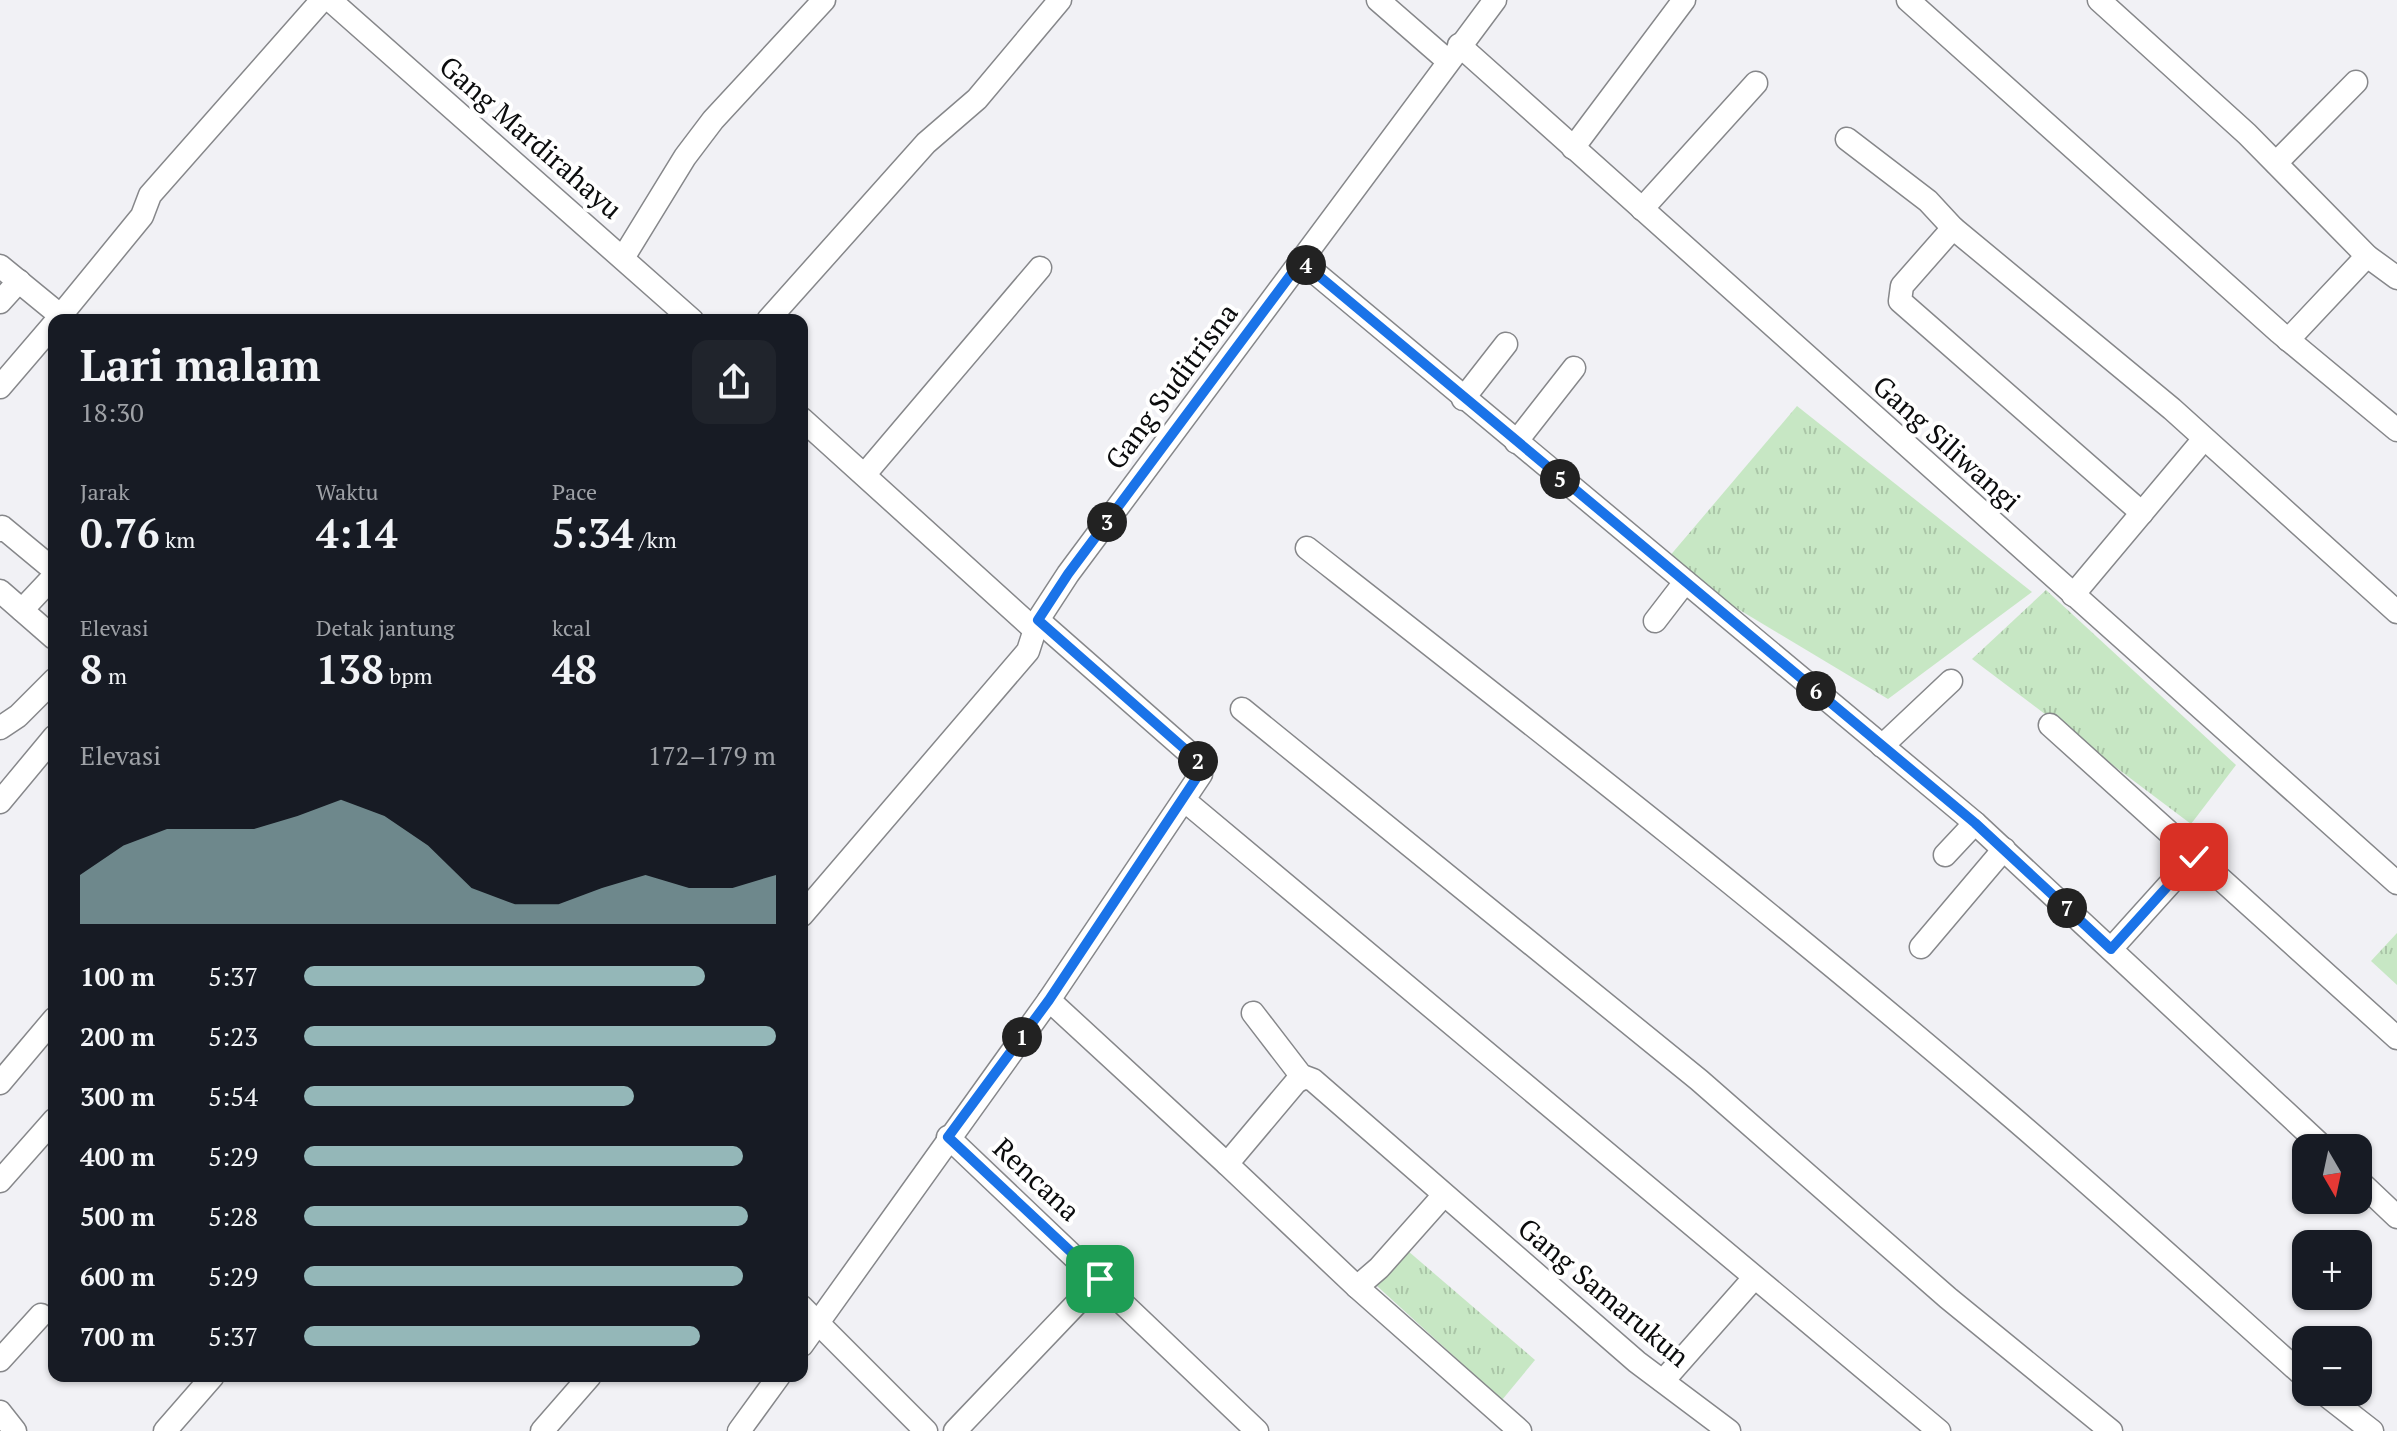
<!DOCTYPE html>
<html lang="id">
<head>
<meta charset="utf-8">
<style>
  body { margin:0; font-family:"PT Serif",serif; background:#20242c; color:#f1f3f6; height:100vh; display:flex; flex-direction:column; font-size:30px; white-space:nowrap }
  * { box-sizing:border-box; margin:0 }
  p { font-size:26px; color:#9ea1a6 }
  .icon { flex:none; width:44px; height:44px; fill:none; stroke:currentColor; stroke-width:2; stroke-linecap:round; stroke-linejoin:round }
  .map { position:relative; flex:1; overflow:hidden }
  .sheet { position:absolute; left:48px; top:314px; width:760px; height:1068px; display:flex; flex-direction:column; background:#171b24; border-radius:16px; box-shadow:0 2px 6px #0004 }
  .sheet>* { flex:none }
  .needle { width:52px; rotate:171deg }
  .buttons { position:absolute; left:2292px; top:1134px; display:grid; gap:16px }
  .buttons a { display:grid; place-items:center; width:80px; height:80px; border-radius:16px; background:#171b24; box-shadow:0 2px 6px #0004; font-size:40px }
  .pin { position:absolute; display:grid; place-items:center; width:68px; height:68px; color:#fff; margin:-34px; border-radius:16px; box-shadow:0 4px 12px #0006 }
  .km { position:absolute; width:40px; height:40px; margin:-20px; border-radius:50%; background:#222; color:#fff; font-size:22px; line-height:40px; text-align:center }
  .round { display:grid; place-items:center; flex:none; width:84px; height:84px; border-radius:16px; background:#20242c }
  .summary { display:flex; align-items:center; justify-content:space-between; height:136px; padding:0 32px }
  h1 { font-size:44px; font-weight:700; line-height:60px }
  .stats { display:grid; grid-template-columns:repeat(3,1fr); gap:12px; height:136px; padding:8px 32px }
  .stats div { display:grid; align-content:center }
  .stats b { font-size:40px; font-weight:700 }
  .stats small { font-size:22px; font-weight:400 }
  .stats p { font-size:22px }
  .chart { height:224px; padding:16px 32px }
  .chart p { display:flex; justify-content:space-between }
  .chart svg { width:100%; height:144px; margin-top:8px; fill:#94b7b8; opacity:.7 }
  ul { padding:0 32px; list-style:none; font-size:26px }
  li { display:grid; grid-template-columns:128px 96px 1fr; align-items:center; height:60px }
  li i { height:20px; border-radius:10px; background:#94b7b8 }
  .map>svg:first-child { display:block }
  .park { fill:url(#park-tufts) }
  .lines { fill:none; stroke-linecap:round; stroke-linejoin:round }
  .minor-casing { stroke:#86878a; stroke-width:25 }
  .minor { stroke:#fff; stroke-width:22 }
  .route-casing { stroke:#fff; stroke-width:16 }
  .route { stroke:#1a73e8; stroke-width:10 }
  .labels { text-anchor:middle; dominant-baseline:central; stroke-width:8; stroke-linejoin:round; paint-order:stroke }
  .street-label { font-size:28px; fill:#0b0c0d; stroke:#fff }
</style>
</head>
<body>
<div class="map">
<svg width="2397" height="1431" viewBox="0 0 2397 1431">
  <defs>
    <pattern id="park-tufts" width="24" height="20" patternUnits="userSpaceOnUse" patternTransform="scale(2)"><rect width="24" height="20" fill="#c7e7c4"/><path d="M3 7l-1-3M5 7V3M7 7l1-3M15 17l-1-3M17 17v-4M19 17l1-3" fill="none" stroke="#aac5a7"/></pattern>
  </defs>
  <rect width="100%" height="100%" fill="#f1f1f5"/>
  <g class="park">
    <polygon points="1797,406 2032,592 1888,699 1663,564"/>
    <polygon points="2046,590 2236,765 2191,824 1972,659"/>
    <polygon points="2397,933 2397,985 2371,961"/>
    <polygon points="1408,1251 1535,1360 1502,1400 1377,1286"/>
  </g>
  <g class="lines">
    <g class="minor-casing">
      <g id="minor">
        <polyline points="330,0 692,320"/>
        <polyline points="1378,0 1448,61"/>
        <polyline points="1908,0 2279,332 2397,430"/>
        <polyline points="2099,0 2247,134 2367,256 2397,278"/>
        <polyline points="1459,45 2397,883"/>
        <polyline points="1847,139 1928,201 1953,228 2172,409 2397,612"/>
        <polyline points="1573,148 1684,0"/>
        <polyline points="2276,163 2356,82"/>
        <polyline points="1642,209 1756,83"/>
        <polyline points="1953,228 1902,286 1900,301 2142,513"/>
        <polyline points="623,258 685,157 713,120 824,0"/>
        <polyline points="1301,261 1975,823 2324,1148"/>
        <polyline points="0,266 61,316"/>
        <polyline points="0,302 19,281"/>
        <polyline points="57,320 142,216 150,195 322,0"/>
        <polyline points="768,320 926,143 977,99 1060,0"/>
        <polyline points="2288,340 2367,256"/>
        <polyline points="0,387 54,324"/>
        <polyline points="1463,399 1506,344"/>
        <polyline points="802,419 1035,630"/>
        <polyline points="1516,442 1574,368"/>
        <polyline points="865,474 1040,268"/>
        <polyline points="0,530 2,527 54,570"/>
        <path d="M1307,548C1538,729 1770,910 1993,1101C2099,1191 2202,1285 2306,1378"/>
        <polyline points="0,591 54,638"/>
        <polyline points="2073,595 2203,440"/>
        <polyline points="22,610 54,576"/>
        <polyline points="1655,621 1685,582"/>
        <polyline points="1242,709 1699,1080 1948,1298 2111,1431"/>
        <polyline points="2050,725 2397,1038"/>
        <polyline points="0,728 18,716 54,680"/>
        <polyline points="1882,746 1951,681"/>
        <polyline points="1184,800 1939,1431"/>
        <polyline points="0,802 54,737"/>
        <polyline points="1945,855 1975,823"/>
        <polyline points="802,915 1028,651 1038,620 1068,574 1495,0"/>
        <polyline points="1921,947 2004,849"/>
        <polyline points="2111,949 2194,857"/>
        <polyline points="1049,1000 1227,1164 1296,1082 1305,1077 1313,1080 1637,1362 1729,1431"/>
        <polyline points="1253,1013 1303,1078"/>
        <polyline points="0,1083 54,1019"/>
        <polyline points="948,1137 1257,1431"/>
        <polyline points="1227,1164 1357,1287 1379,1268 1443,1196"/>
        <polyline points="2358,1180 2397,1217"/>
        <polyline points="0,1181 54,1120"/>
        <polyline points="1357,1287 1520,1431"/>
        <polyline points="802,1307 926,1431"/>
        <polyline points="802,1345 1049,1000 1201,774 1195,758 1038,620"/>
        <polyline points="0,1360 41,1315"/>
        <polyline points="1663,1381 1754,1278"/>
        <polyline points="2322,1392 2372,1431"/>
        <polyline points="0,1412 15,1431"/>
        <polyline points="165,1431 213,1376"/>
        <polyline points="542,1431 590,1376"/>
        <polyline points="739,1431 779,1376"/>
        <polyline points="955,1431 1100,1279"/>
      </g>
    </g>
    <use href="#minor" class="minor"/>
  </g>
  <g class="lines">
    <g class="route-casing">
      <polyline id="route" points="1100,1279 948,1137 1049,1000 1201,771 1195,758 1038,620 1068,574 1301,261 1975,823 2111,949 2194,857"/>
    </g>
    <use href="#route" class="route"/>
  </g>
  <g class="labels">
    <g class="street-label">
      <text transform="translate(531 137) rotate(41)">Gang Mardirahayu</text>
      <text transform="translate(1171 386) rotate(-53)">Gang Suditrisna</text>
      <text transform="translate(1947 443) rotate(42)">Gang Siliwangi</text>
      <text transform="translate(1037 1179) rotate(43)">Rencana</text>
      <text transform="translate(1604 1292) rotate(40)">Gang Samarukun</text>
    </g>
  </g>
</svg>
<div class="buttons">
<a><svg class="needle" viewBox="-14 -14 28 28"><path d="M0-13l5 13h-10z" fill="#e53935"/><path d="M0 13l5-13h-10z" fill="#9ea1a6"/></svg></a>
<a>+</a>
<a>−</a>
</div>
<div class="pin" style="left:1100px;top:1279px;background:#1e9e55"><svg class="icon" aria-label="arrive" viewBox="0 0 24 24"><path d="M6 21V4h12l-3 4 3 4H6"/></svg></div>
<div class="pin" style="left:2194px;top:857px;background:#d93025"><svg class="icon" aria-label="check" viewBox="0 0 24 24"><path d="M5 12l5 5 9-10"/></svg></div>
<b class="km" style="left:1022px;top:1037px">1</b>
<b class="km" style="left:1198px;top:761px">2</b>
<b class="km" style="left:1107px;top:522px">3</b>
<b class="km" style="left:1306px;top:265px">4</b>
<b class="km" style="left:1560px;top:479px">5</b>
<b class="km" style="left:1816px;top:691px">6</b>
<b class="km" style="left:2067px;top:908px">7</b>
<section class="sheet">
<div class="summary"><div><h1>Lari malam</h1><p>18:30</p></div><a class="round"><svg class="icon" aria-label="share" viewBox="0 0 24 24"><path d="M12 15V3M7 8l5-5 5 5M5 13v7h14v-7"/></svg></a></div>
<div class="stats">
<div><p>Jarak</p><b>0.76<small> km</small></b></div>
<div><p>Waktu</p><b>4:14</b></div>
<div><p>Pace</p><b>5:34<small> /km</small></b></div>
</div>
<div class="stats">
<div><p>Elevasi</p><b>8<small> m</small></b></div>
<div><p>Detak jantung</p><b>138<small> bpm</small></b></div>
<div><p>kcal</p><b>48</b></div>
</div>
<div class="chart"><p><span>Elevasi</span>172–179 m</p>
<svg viewBox="0 0 160 44" preserveAspectRatio="none"><path d="M0 44V29L10 20L20 15L30 15L40 15L50 11L60 6L70 11L80 20L90 33L100 38L110 38L120 33L130 29L140 33L150 33L160 29V44z"/></svg>
</div>
<ul>
<li><b>100 m</b>5:37<i style="width:85%"></i></li>
<li><b>200 m</b>5:23<i style="width:100%"></i></li>
<li><b>300 m</b>5:54<i style="width:70%"></i></li>
<li><b>400 m</b>5:29<i style="width:93%"></i></li>
<li><b>500 m</b>5:28<i style="width:94%"></i></li>
<li><b>600 m</b>5:29<i style="width:93%"></i></li>
<li><b>700 m</b>5:37<i style="width:84%"></i></li>
</ul>
</section>
</div>
</body>
</html>
